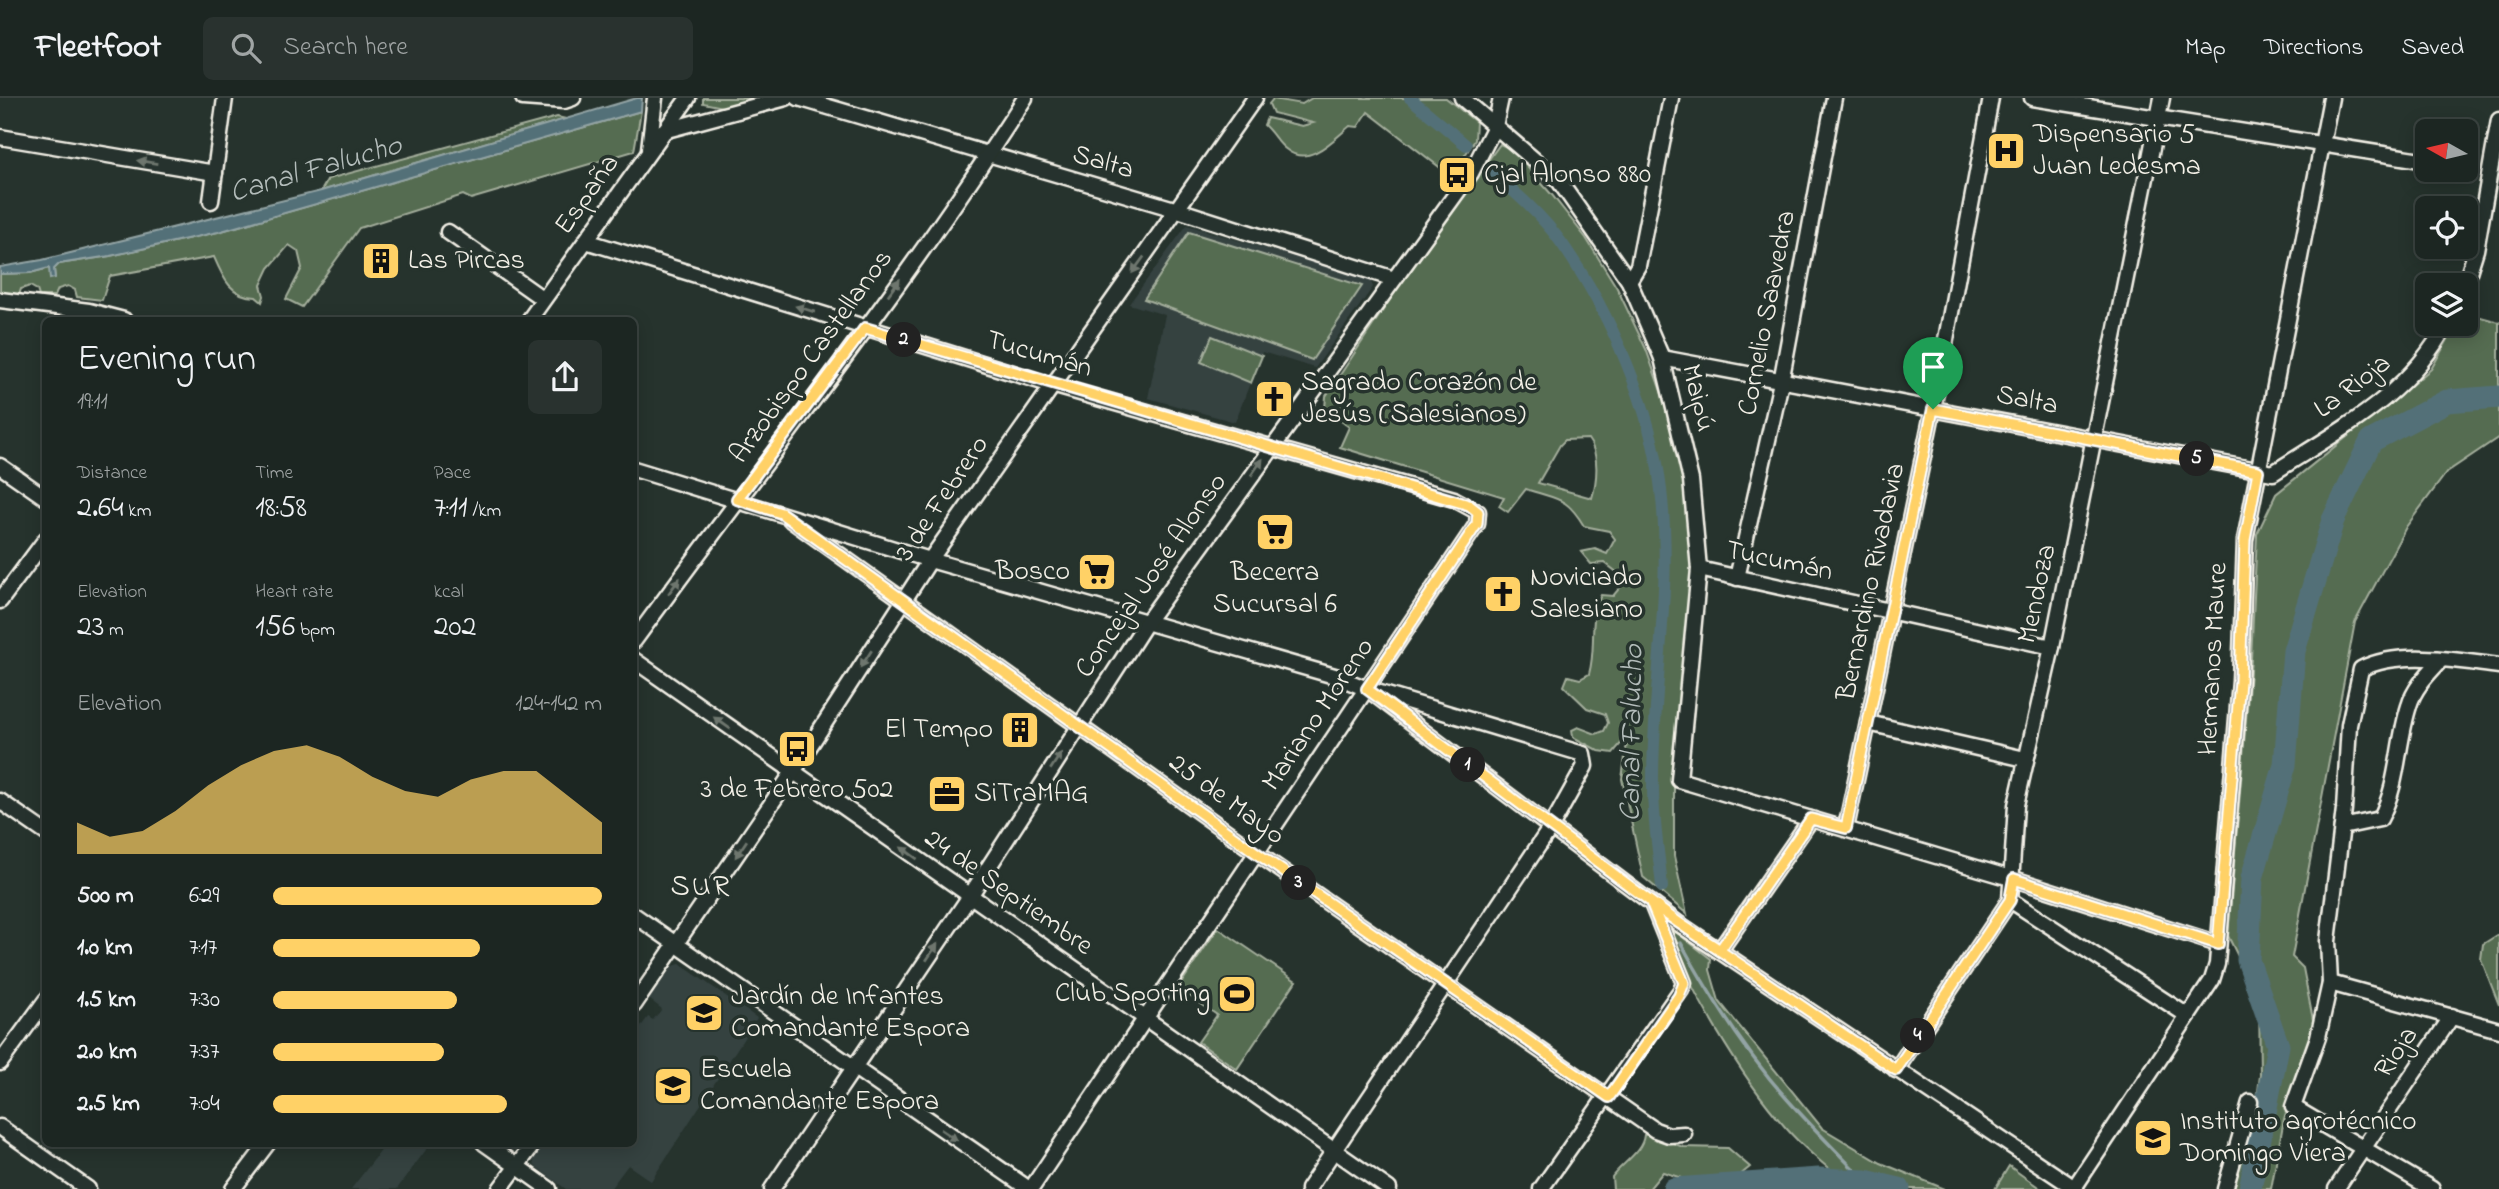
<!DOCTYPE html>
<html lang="en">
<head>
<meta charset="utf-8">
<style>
  body { margin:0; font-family:"Indie Flower",sans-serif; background:#29322f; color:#f1f3f6; height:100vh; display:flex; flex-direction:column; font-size:26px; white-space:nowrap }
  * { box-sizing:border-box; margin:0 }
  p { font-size:23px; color:#a0a5a5 }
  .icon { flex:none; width:38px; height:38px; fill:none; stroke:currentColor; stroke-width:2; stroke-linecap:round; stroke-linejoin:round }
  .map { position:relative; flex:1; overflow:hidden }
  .drawer { position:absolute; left:42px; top:219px; width:595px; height:830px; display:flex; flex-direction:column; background:#1c2622; border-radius:10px; box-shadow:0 4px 18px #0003,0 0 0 2px #3a4340 }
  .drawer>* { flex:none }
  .needle { width:46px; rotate:278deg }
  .fabs { position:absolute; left:2415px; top:21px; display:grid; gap:14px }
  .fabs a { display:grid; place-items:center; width:63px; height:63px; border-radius:10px; background:#1c2622; box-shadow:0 4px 18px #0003,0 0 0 2px #3a4340; font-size:35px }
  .pin { position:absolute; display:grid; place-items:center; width:60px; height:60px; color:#fff; margin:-72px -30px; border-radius:50% 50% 50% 0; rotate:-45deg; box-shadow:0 0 7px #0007 }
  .pin .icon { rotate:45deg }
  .km { position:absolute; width:35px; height:35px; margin:-18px; border-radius:50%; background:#222; color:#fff; font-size:19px; line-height:35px; text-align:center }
  .round { display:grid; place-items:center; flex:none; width:74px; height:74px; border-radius:10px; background:#29322f }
  .overview { display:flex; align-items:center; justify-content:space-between; height:119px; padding:0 35px }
  h1 { font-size:38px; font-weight:600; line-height:52px }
  .figures { display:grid; grid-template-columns:repeat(3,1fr); gap:10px; height:119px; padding:7px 35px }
  .figures div { display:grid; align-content:center }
  .figures b { font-size:30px; font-weight:600 }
  .figures small { font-size:19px; font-weight:400 }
  .figures p { font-size:19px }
  .chart { height:196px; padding:14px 35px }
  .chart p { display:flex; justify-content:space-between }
  .chart svg { width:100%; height:126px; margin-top:7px; fill:#ffd166; opacity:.7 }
  ul { padding:0 35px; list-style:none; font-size:23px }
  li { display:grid; grid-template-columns:112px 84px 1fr; align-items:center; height:52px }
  li i { height:18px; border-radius:9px; background:#ffd166 }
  header { display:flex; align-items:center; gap:42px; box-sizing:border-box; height:98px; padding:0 35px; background:#1c2622; border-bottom:2px solid #3a4340 }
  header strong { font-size:33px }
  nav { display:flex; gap:38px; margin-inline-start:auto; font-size:24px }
  .search { width:490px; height:63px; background:#29322f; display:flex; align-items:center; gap:18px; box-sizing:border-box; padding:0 24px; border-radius:10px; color:#a0a5a5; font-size:26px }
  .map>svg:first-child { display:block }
  .built { fill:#354241 }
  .green { fill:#556c51; stroke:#a4ae9c; stroke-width:2; fill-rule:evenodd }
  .water { fill:#537078; stroke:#93a4a5; stroke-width:2 }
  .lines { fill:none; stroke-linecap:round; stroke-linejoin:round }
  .stream { stroke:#93a4a5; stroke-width:3.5 }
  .canal { stroke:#537078; stroke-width:12 }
  .river { stroke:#537078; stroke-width:23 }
  .minor-casing { stroke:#f4f1e8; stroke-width:19 }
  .minor { stroke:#26332d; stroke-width:14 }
  .oneway { fill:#6e766e }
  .route-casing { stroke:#fff; stroke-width:14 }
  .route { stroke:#ffd166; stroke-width:9 }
  .labels { text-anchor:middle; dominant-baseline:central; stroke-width:7; stroke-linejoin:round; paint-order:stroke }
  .poi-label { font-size:28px; fill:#f4f1e8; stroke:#26332d; text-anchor:start }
  .street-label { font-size:28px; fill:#f4f1e8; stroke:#26332d }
  .water-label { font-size:30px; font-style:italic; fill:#b4bdbb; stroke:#26332d }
  .neighbourhood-label { font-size:30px; letter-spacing:2px; fill:#f4f1e8; stroke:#26332d }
</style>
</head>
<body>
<header>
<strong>Fleetfoot</strong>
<div class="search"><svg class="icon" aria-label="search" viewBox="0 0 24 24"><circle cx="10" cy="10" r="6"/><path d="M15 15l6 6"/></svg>Search here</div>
<nav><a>Map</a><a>Directions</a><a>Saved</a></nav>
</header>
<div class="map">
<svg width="2499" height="1091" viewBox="0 0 2499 1091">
  <rect width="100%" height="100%" fill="#26332d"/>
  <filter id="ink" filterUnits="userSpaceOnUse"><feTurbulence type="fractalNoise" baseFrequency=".0143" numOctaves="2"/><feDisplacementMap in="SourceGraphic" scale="14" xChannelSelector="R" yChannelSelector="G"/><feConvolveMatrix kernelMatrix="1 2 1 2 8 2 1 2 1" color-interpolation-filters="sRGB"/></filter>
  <g filter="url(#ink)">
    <g class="built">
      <polygon points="1187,127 1370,182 1373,189 1315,270 1262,254 1235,324 1148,300 1165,217 1129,206"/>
      <polygon points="680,866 757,920 651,1083 628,1067 610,1091 566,1091 535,1068 533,1061 545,1045 634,1045 634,947 638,941 634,938 648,919 653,922 662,911 649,901 673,868"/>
      <polygon points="387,1045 431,1045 397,1091 351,1091"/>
    </g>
    <g class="green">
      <polygon points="703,0 768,0 733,11 703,5"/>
      <path d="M1312,0H1446L1476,24L1475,42L1451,78L1368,14L1358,29L1350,28C1335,40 1309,70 1287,52C1278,46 1273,35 1264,27L1267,20L1302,28L1313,25L1273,15L1269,6L1273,1L1302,6Z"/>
      <path d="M641,13L634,53L471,101L463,97L359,130L302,209L286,201L302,170L298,153L289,147L269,170L261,187L264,198L262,204L256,199C231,199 223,180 214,159L110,178L102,202L77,199L75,192L68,188L58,191L55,198H39L37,192L30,188L21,191L19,197L0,195V176L30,175L49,170L55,180L54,171L59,166L110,158L218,134Z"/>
      <polygon points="557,19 566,21 321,93 328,81"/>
      <path d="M1500,46L1511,51L1552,97L1586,140L1617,190L1646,251L1663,299L1684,386L1695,491L1674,655V758L1687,816L1643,779L1622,681L1628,637L1613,655L1599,653L1573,639L1572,632L1578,629L1596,636L1604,633L1608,625L1605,616L1587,610L1564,588L1568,578L1580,581L1589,576C1597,548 1588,523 1601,497L1613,498L1623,486V479L1605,465L1591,466L1581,454L1595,451L1607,456L1615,441L1609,433L1584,428C1566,398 1558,402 1526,391L1508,414L1499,408L1504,399L1340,349L1349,329L1325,311L1326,298L1423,152ZM1588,341C1600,356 1597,383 1592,400L1538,385L1560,347L1565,342Z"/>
      <polygon points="1189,134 1362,188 1312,262 1144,201"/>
      <polygon points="2466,215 2499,224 2499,339 2447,374 2406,429 2355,524 2292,859 2303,870 2314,927 2284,1021 2271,1091 2233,1091 2255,1017 2260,977 2259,901 2228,838 2251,561 2257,436 2276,396 2431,271 2457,226 2466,226"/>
      <polygon points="1212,238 1262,258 1251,285 1201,264"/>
      <path d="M1662,823L1711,861L1710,872L1719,903L1822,1030L1881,1065L1945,1091H1854C1831,1072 1806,1053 1786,1030C1738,976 1689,890 1662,823Z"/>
      <polygon points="1218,830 1296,883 1237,971 1198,944 1217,917 1178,890"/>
      <polygon points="2499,836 2499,907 2481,861 2483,846"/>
      <path d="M1644,1037H1651L1683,1049L1728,1050L1750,1069L1740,1077L1737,1091H1695L1688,1082L1663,1074L1649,1091H1613L1612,1079C1622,1065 1642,1055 1644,1037Z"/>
      <polygon points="2009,1068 2041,1091 1995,1091"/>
    </g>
    <polygon class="water" points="637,0 642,0 641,13 218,134 110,158 59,166 54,171 55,180 50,181 49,170 30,175 0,176 0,169 42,162 321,93"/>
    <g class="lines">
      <path class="stream" d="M1681,845C1711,900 1745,954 1787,1001C1812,1029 1839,1056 1865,1083"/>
      <g class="canal">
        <polyline points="1410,0 1466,47"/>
        <path d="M1489,72C1516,95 1543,118 1563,147C1610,214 1652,311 1661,392C1673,491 1652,589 1653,689C1653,722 1659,756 1662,789"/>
      </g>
      <g class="river">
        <polyline points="1674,1091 1819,1081 1865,1083 1899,1091"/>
        <polyline points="2250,1091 2278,948 2248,862 2252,780 2285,667 2294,553 2333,422 2371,343 2447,303 2499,299"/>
      </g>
      <g class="minor-casing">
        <g id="minor">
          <polyline points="523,0 564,3 573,0"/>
          <polyline points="798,0 1178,112 1394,181"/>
          <polyline points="1462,0 1559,83 1629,183 1662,260 1691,382 1699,471 1679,682 2014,781 2218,846"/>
          <polyline points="2032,0 2427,63"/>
          <polyline points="663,33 786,0"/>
          <polyline points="0,39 215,75"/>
          <polyline points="649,51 655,0"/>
          <polyline points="211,103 225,0"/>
          <polyline points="448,134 543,201"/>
          <polyline points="586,143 1052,287 1454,401 1478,414 1477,426 1031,1091"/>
          <polyline points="1629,183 1638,168 1671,0"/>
          <polyline points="2465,187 2476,152 2499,22"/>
          <polyline points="0,202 89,213 124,222"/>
          <polyline points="529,222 688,0"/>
          <path d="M1662,260L2273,375C2338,333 2410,297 2446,226"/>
          <polyline points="0,368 46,400"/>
          <polyline points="634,371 930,462 1338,579 1367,591 1583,656 1585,668 1551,729 1308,1091"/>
          <polyline points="791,422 1255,754 1655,1032 1669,1037 1684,1036"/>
          <polyline points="1699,471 2052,549"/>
          <polyline points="1737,480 1781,284 1834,0"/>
          <polyline points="0,503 46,441"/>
          <path d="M634,543C765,363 905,188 1025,0"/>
          <polyline points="634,562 1389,1091"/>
          <polyline points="1374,596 1679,826 2076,1091"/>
          <polyline points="1868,625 2025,661"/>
          <polyline points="0,703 46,735"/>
          <path d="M2342,729L2380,721C2399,686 2397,645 2409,608C2414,590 2428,576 2440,563"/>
          <polyline points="1846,730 1933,311 1991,0"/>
          <polyline points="2010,802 2188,918"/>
          <polyline points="634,817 1029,1091"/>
          <polyline points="1720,852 1811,721"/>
          <polyline points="2330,885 2499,932"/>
          <polyline points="634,907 793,674 930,462 1255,0"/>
          <polyline points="0,965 46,902"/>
          <polyline points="1896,972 2010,802 2016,707 2052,549 2162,0"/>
          <polyline points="0,1029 88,1091"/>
          <polyline points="484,1045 549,1091"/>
          <polyline points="2074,1090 2212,882 2217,866 2240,583 2245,442 2331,0"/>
          <polyline points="233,1091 268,1045"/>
          <polyline points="500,1091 534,1045"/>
          <polyline points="772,1091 970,798 1146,525 1471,75 1495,28 1501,0"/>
          <polyline points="1541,1091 1681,892 1684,885 1652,806"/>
          <polyline points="2225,1091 2250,1004"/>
          <polyline points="2336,1091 2452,918"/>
          <path d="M2432,1091L2293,1009L2318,939L2330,885L2328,843L2344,711L2349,627L2361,571C2400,551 2457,563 2499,568"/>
        </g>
      </g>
      <use href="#minor" class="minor"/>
    </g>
    <defs><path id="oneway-solid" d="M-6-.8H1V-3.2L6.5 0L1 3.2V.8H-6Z" transform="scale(1.75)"/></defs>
    <g class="oneway">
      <use href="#oneway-solid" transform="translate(147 64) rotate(-171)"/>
      <use href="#oneway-solid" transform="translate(1138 167) rotate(126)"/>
      <use href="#oneway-solid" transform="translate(894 189) rotate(-54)"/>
      <use href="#oneway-solid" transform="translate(805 211) rotate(-163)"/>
      <use href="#oneway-solid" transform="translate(1257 369) rotate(-55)"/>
      <use href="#oneway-solid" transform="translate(674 488) rotate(-54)"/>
      <use href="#oneway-solid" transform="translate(866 561) rotate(123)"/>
      <use href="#oneway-solid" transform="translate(722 625) rotate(-145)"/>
      <use href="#oneway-solid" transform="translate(1056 663) rotate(-57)"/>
      <use href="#oneway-solid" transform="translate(741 751) rotate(124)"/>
      <use href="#oneway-solid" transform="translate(909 755) rotate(-145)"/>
      <use href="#oneway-solid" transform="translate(932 854) rotate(-56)"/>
      <use href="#oneway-solid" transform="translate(949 1037) rotate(34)"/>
    </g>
  </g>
  <g class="lines" filter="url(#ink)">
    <g class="route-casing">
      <polyline id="route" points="1933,311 1846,730 1811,721 1720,852 1679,825 1367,591 1477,426 1478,414 1469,407 865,230 737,401 781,415 1255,754 1609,999 1679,898 1684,885 1651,805 1679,825 1896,972 2010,802 2014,781 2218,846 2240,583 2245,442 2258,373 1933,311"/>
    </g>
    <use href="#route" class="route"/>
  </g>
  <defs>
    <g id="hospital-square" transform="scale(2.0125)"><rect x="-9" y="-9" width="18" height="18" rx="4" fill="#ffd166" stroke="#26332d"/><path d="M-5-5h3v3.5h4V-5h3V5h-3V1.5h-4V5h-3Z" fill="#111"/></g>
    <g id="bus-square" transform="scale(2.0125)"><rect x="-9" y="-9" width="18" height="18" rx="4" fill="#ffd166" stroke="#26332d"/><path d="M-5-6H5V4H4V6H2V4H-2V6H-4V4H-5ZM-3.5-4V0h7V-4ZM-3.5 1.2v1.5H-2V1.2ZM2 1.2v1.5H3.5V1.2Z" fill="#111"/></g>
    <g id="building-square" transform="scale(2.0125)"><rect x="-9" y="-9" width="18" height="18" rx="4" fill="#ffd166" stroke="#26332d"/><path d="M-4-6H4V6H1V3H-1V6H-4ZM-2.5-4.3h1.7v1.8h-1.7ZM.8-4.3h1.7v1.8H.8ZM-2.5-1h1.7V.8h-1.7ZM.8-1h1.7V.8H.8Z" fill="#111"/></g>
    <g id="church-square" transform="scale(2.0125)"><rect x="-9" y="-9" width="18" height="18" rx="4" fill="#ffd166" stroke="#26332d"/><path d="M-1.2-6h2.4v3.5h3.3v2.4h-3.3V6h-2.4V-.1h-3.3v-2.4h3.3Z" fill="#111"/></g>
    <g id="supermarket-square" transform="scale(2.0125)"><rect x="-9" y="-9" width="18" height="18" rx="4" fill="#ffd166" stroke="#26332d"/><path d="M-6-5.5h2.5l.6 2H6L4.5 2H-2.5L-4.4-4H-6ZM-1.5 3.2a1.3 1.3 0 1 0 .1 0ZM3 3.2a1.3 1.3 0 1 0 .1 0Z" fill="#111"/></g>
    <g id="office-square" transform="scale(2.0125)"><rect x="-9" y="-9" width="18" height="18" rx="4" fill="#ffd166" stroke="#26332d"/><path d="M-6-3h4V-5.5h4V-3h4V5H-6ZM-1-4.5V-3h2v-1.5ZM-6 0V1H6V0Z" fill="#111"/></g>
    <g id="stadium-square" transform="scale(2.0125)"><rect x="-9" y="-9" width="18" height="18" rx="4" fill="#ffd166" stroke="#26332d"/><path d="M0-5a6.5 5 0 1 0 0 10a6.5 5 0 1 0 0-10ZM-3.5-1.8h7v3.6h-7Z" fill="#111"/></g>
    <g id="school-square" transform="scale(2.0125)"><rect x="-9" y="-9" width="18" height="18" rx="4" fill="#ffd166" stroke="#26332d"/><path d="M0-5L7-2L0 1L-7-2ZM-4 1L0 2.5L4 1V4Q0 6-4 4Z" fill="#111"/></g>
  </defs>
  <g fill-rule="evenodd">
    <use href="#hospital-square" x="2006" y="53"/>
    <use href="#bus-square" x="1457" y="77"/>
    <use href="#building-square" x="381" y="163"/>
    <use href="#church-square" x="1274" y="301"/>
    <use href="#supermarket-square" x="1275" y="434"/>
    <use href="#supermarket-square" x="1097" y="474"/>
    <use href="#church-square" x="1503" y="496"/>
    <use href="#building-square" x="1020" y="632"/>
    <use href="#bus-square" x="797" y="651"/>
    <use href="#office-square" x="947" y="696"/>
    <use href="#stadium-square" x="1237" y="896"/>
    <use href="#school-square" x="704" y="915"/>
    <use href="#school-square" x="673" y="988"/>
    <use href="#school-square" x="2153" y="1040"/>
  </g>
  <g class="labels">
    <g class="poi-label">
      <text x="2033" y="37">Dispensario 5<tspan x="2033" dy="32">Juan Ledesma</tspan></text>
      <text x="1484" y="77">Cjal Alonso 880</text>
      <text x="408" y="163">Las Pircas</text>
      <text x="1301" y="285">Sagrado Corazón de<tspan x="1301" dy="32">Jesús (Salesianos)</tspan></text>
      <text x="1070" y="474" text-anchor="end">Bosco</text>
      <text x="1275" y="475" text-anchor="middle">Becerra<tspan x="1275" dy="32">Sucursal 6</tspan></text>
      <text x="1530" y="480">Noviciado<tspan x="1530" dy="32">Salesiano</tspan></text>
      <text x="993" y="632" text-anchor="end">El Tempo</text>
      <text x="797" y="692" text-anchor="middle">3 de Febrero 502</text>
      <text x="974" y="696">SiTraMAG</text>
      <text x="1210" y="896" text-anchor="end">Club Sporting</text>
      <text x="731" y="899">Jardín de Infantes<tspan x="731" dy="32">Comandante Espora</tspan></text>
      <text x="700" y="972">Escuela<tspan x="700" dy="32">Comandante Espora</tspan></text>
      <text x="2180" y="1024">Instituto agrotécnico<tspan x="2180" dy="32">Domingo Viera</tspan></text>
    </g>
    <g class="street-label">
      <text transform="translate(1103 65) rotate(16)">Salta</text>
      <text transform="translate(588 97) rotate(-55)">España</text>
      <text transform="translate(1768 215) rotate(-79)">Cornelio Saavedra</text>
      <text transform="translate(1039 257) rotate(16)">Tucumán</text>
      <text transform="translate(812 259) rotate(-54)">Arzobispo Castellanos</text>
      <text transform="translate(2353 289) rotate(-37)">La Rioja</text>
      <text transform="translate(1697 300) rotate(76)">Maipú</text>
      <text transform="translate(2027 303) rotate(11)">Salta</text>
      <text transform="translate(943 401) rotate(-56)">3 de Febrero</text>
      <text transform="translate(1779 464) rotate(12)">Tucumán</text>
      <text transform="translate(1152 478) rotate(-55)">Concejal José Alonso</text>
      <text transform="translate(1872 484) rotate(-78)">Bernardino Rivadavia</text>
      <text transform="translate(2038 496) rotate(-78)">Mendoza</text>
      <text transform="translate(2214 561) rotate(-87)">Hermanos Maure</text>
      <text transform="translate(1319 617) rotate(-56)">Mariano Moreno</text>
      <text transform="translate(1226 702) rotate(36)">25 de Mayo</text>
      <text transform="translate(1008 795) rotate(35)">24 de Septiembre</text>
      <text transform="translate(2397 955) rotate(-56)">Rioja</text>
    </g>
    <g class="water-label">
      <text transform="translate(316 72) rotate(-16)">Canal Falucho</text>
      <text transform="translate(1633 635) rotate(-89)">Canal Falucho</text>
    </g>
    <g class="neighbourhood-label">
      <text x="701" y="790">SUR</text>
    </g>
  </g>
</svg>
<div class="fabs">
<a><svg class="needle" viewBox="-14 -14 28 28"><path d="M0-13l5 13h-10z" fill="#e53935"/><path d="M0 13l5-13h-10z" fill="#a0a5a5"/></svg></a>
<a><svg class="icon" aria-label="locate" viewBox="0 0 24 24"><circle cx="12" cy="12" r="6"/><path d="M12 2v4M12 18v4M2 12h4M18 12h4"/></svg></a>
<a><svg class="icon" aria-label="layers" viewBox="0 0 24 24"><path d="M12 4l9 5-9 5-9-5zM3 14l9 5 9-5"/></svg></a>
</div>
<div class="pin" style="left:1933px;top:311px;background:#1e9e55"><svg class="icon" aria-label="arrive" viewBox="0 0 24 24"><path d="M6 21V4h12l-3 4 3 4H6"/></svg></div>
<b class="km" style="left:1468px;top:667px">1</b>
<b class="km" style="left:904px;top:242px">2</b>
<b class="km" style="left:1299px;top:785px">3</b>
<b class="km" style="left:1918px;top:938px">4</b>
<b class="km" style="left:2197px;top:361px">5</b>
<section class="drawer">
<div class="overview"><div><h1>Evening run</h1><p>19:11</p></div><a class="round"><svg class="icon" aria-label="share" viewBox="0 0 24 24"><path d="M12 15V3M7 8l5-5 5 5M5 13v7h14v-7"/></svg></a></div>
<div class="figures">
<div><p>Distance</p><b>2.64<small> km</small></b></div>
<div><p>Time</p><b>18:58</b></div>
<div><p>Pace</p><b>7:11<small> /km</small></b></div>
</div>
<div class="figures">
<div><p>Elevation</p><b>23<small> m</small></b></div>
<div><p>Heart rate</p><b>156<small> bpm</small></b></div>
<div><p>kcal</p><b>202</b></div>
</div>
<div class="chart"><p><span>Elevation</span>124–142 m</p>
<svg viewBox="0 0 160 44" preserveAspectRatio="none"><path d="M0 44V33L10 38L20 36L30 29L40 20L50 13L60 8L70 6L80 10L90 17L100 22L110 24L120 18L130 15L140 15L150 24L160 33V44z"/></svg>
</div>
<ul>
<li><b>500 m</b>6:29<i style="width:100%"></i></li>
<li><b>1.0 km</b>7:17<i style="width:63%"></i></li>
<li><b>1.5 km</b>7:30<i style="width:56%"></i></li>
<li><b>2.0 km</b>7:37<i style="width:52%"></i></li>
<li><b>2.5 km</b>7:04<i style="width:71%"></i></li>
</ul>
</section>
</div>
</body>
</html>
